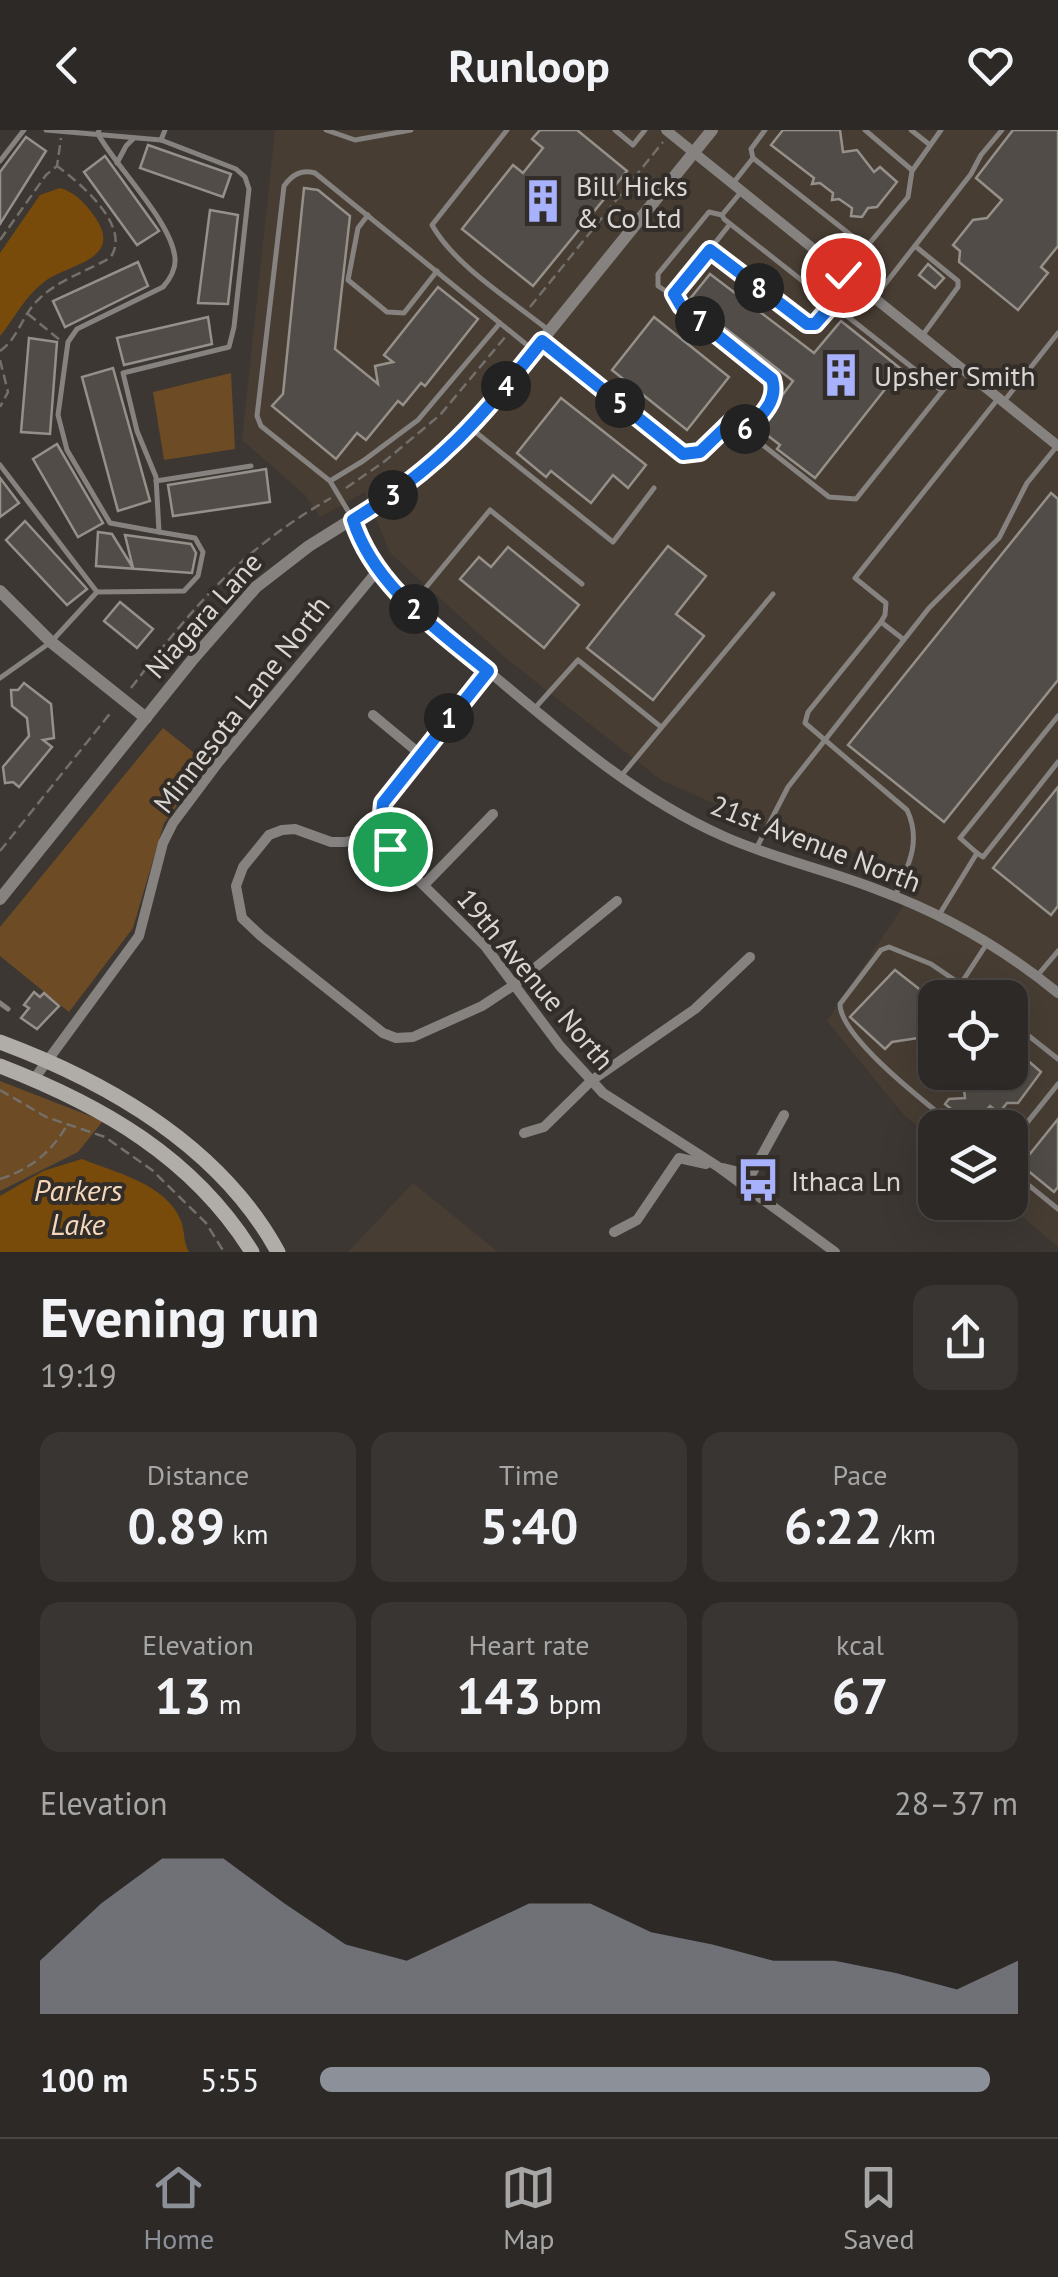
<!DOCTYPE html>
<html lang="en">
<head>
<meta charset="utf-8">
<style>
  body { margin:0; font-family:"PT Sans",sans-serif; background:#393532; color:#f1f3f6; height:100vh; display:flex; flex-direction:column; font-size:38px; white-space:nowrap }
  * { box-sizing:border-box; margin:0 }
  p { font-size:32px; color:#a7a6a7 }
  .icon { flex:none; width:55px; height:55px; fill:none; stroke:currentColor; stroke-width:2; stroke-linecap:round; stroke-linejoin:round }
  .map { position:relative; height:1122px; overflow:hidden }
  .drawer { display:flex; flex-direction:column; background:#2d2926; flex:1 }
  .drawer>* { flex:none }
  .tools { position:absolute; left:918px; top:850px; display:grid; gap:20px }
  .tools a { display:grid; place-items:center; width:110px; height:110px; border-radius:20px; background:#2d2926; box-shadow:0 10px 40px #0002,0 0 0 2px #484543; font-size:50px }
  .pin { position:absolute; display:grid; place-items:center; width:85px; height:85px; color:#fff; margin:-42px; border:5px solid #fff; border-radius:50%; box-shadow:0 2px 10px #0007 }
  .km { position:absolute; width:50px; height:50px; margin:-25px; border-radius:50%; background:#222; color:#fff; font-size:28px; line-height:50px; text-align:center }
  .round { display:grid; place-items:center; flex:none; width:105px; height:105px; border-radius:20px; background:#393532 }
  .head { display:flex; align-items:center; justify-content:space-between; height:170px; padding:0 40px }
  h1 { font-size:55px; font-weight:700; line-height:75px }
  .stats { display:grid; grid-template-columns:repeat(3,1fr); gap:15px; height:170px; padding:10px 40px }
  .stats div { display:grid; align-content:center; border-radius:20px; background:#393532; text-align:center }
  .stats b { font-size:50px; font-weight:700 }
  .stats small { font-size:28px; font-weight:400 }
  .stats p { font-size:28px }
  .chart { height:280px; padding:20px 40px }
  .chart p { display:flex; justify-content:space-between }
  .chart svg { width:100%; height:180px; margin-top:10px; fill:#8c9099; opacity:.7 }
  ul { padding:0 40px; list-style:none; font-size:32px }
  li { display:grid; grid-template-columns:160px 120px 1fr; align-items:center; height:75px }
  li i { height:25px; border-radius:12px; background:#8c9099 }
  header { display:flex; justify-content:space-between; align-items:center; height:130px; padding:0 40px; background:#2d2926; font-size:45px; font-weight:700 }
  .tabs { display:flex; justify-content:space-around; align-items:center; height:140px; border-top:2px solid #484543; background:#2d2926; font-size:28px; color:#a7a6a7 }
  .tabs a { display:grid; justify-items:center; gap:5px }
  .tabs .selected { color:#8c9099 }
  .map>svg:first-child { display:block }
  .built { fill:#473d33; fill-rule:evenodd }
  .green { fill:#6c4b25 }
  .water { fill:#794b0b }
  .building { fill:#514c47; stroke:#95908a; stroke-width:2.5 }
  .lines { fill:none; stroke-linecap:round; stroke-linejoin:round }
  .path { stroke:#736f6a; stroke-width:2.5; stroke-dasharray:10 5; stroke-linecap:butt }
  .service { stroke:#858280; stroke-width:5 }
  .minor { stroke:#858280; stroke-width:10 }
  .tertiary { stroke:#858280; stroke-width:12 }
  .secondary { stroke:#b0aca8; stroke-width:15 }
  .route-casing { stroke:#fff; stroke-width:20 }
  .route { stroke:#1a73e8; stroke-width:12 }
  .labels { text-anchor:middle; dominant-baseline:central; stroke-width:8; stroke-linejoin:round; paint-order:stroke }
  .poi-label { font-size:28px; fill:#d9d6d3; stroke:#322d28; text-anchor:start }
  .street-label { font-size:28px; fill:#d9d6d3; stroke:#322d28 }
  .water-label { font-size:30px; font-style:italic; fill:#f5d8bb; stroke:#322d28 }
</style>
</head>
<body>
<header><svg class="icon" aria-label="back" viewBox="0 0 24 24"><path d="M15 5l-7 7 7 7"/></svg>Runloop<svg class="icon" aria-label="heart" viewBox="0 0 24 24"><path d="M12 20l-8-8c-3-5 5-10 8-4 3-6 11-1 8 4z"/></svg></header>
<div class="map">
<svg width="1058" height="1122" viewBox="0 0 1058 1122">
  <rect width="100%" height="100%" fill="#3c3732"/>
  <g class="built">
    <path d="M275,0H1058V1117L1006,1073L1010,1072V998H935V1012L903,984L827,891L924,745L742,686L661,650L508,530L390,423L365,362L320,387L305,365L242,310ZM935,868H1010V942H935Z"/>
    <polygon points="413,1053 498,1122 348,1122"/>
  </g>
  <g class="green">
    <polygon points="231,243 235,319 164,330 153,262"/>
    <polygon points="163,598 208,634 164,693 133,798 69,882 0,826 0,797"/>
    <polygon points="0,951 103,991 78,1022 0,1061"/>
  </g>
  <g class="water">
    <path d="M60,58C75,62 86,74 95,87C125,131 66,134 44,152C24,167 15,188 0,206V123L40,65Z"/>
    <path d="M82,1029C114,1042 167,1054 181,1091C185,1101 183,1112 189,1122H0V1066L43,1041Z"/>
  </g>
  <g class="building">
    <polygon points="540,0 577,0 627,41 533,156 462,99 513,35 523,43 543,18 532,9"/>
    <polygon points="783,0 840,0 843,22 857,20 874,42 880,37 897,52 877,77 868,78 862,87 851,86 852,78 839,69 832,70 833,63 820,53 812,54 814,48 771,15"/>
    <polygon points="1013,0 1058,0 1058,116 1041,137 1048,143 1018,180 959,132 960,121 953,115 973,90 987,88 1002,70 976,48"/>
    <polygon points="26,7 46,21 0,94 0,42"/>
    <polygon points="148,15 231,44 223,67 140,38"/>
    <polygon points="105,26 159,101 137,115 84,42"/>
    <polygon points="304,58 318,60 350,86 335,219 378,254 375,236 393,232 384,225 438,157 478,189 425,256 421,253 403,275 398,271 366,310 357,303 336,329 272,276 283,264"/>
    <polygon points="210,80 238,85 228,174 198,173"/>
    <polygon points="138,132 148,156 65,197 53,171"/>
    <polygon points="928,134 944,148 935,158 919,145"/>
    <polygon points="710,144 814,223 841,191 901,239 815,348 777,319 780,315 758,298 793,251 689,170"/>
    <polygon points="208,187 212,214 124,235 117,208"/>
    <polygon points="654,187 729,247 687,300 612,240"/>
    <polygon points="29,208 57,212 50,304 21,302"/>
    <polygon points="113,238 150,371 118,381 82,247"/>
    <polygon points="561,268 646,335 628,358 613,345 591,373 551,341 546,347 517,323"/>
    <polygon points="57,314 103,393 78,407 33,329"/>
    <polygon points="266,339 270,372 173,386 168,355"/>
    <polygon points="0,348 19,373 0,387"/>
    <polygon points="1051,363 1058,369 1058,550 944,692 848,615"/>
    <polygon points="25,391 87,459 67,475 6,410"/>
    <polygon points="98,402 112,404 133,438 125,405 191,414 196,423 192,443 96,436"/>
    <polygon points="668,416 706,446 676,484 704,506 653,570 587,518"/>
    <polygon points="508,417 579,475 544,518 460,449 479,427 491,437"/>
    <polygon points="120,472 153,499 137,518 104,491"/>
    <polygon points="24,553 51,574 54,608 43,610 52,617 19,657 13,652 5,653 3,637 29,606 27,588 12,576 11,560 18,560"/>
    <polygon points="1058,657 1058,776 1051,785 993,738"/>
    <polygon points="895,840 923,862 935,860 935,922 918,908 892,912 885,919 850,887"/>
    <polygon points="34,862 40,867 44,863 59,876 37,899 21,888 29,878 24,875"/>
    <polygon points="1010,915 1041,942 1018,973 1007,973 999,983 990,976 973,997 945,974 949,969 965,968 962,942 1010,942"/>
    <polygon points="1058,989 1058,1057 1054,1062 1021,1035"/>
  </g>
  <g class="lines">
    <g class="path">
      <polyline points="0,110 46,45 57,36 61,8"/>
      <polyline points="530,177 663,12"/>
      <polyline points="28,184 61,211"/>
      <path d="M0,221C19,208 22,184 39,169C58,150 87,141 110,128C133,97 80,53 57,36"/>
      <polyline points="0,230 8,262 0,277"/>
      <polyline points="346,358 385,331 440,285 506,206"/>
      <path d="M131,558C194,476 240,420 331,368"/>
      <polyline points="0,721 112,581"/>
      <polyline points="0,960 46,987 105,1007 152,1040 206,1093 224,1122"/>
      <path d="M0,1049C29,1040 52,1022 67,995"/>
    </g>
    <g class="service">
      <polyline points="46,0 161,10"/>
      <path d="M99,0L98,4C116,37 172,92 175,128C176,139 170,149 163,157L77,199L68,212L58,285L67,320L110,393L159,402"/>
      <polyline points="326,0 355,10 411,0"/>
      <path d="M507,0L432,95C454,135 511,170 547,199"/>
      <polyline points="615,0 633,15 645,0"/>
      <polyline points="865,0 912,40"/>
      <polyline points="911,0 930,15"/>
      <polyline points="753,28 866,117"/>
      <polyline points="0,31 24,0"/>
      <polyline points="117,33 126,16 134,8"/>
      <polyline points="734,52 753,28 751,19 765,0"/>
      <polyline points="741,62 722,85 724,89 942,261"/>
      <polyline points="368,85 358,98 348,150 387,182 404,183 437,141"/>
      <path d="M730,94L674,165L681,176L772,249C778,271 761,285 748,301"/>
      <polyline points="915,116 958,151 958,157 922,206"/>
      <polyline points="710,119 807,194 815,194 851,152"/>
      <polyline points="844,144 908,67 912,41 941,0"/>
      <polyline points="675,167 658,156 658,144 709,82 722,85"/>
      <polyline points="875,167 971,44 981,25 1002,0"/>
      <polyline points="545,213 683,324 694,325 724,296 736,294 829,367 856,369 960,239"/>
      <polyline points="1005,270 1058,203"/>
      <polyline points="473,300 613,412 654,358"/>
      <polyline points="0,335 97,462"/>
      <polyline points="156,351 251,336"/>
      <polyline points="330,351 363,331 418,290 500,193"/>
      <path d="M351,386L330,351L261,296L257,286L284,56C292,45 301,39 315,43L532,219"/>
      <polyline points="413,473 490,380 582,454"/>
      <polyline points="881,492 885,485 886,473 855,448 997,270"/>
      <polyline points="0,548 51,512 97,462 184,461 198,446 203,422 195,408 159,402 156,347 137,301 123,243 229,217 234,197 249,59 245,47 236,39 161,10 165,0"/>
      <polyline points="535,578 578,530 661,597"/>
      <polyline points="621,646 773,464"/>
      <polyline points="756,719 788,657 929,478 999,408 1027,353 1057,316"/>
      <polyline points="977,723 960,708 1058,586"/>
      <path d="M895,766C908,737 922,711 907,680L805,593L808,582L881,492L903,509"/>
      <polyline points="939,785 977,723 983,727 1058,632"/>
      <polyline points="1037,846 1058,821"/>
      <polyline points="962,852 986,815"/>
      <polyline points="0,873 8,879"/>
      <polyline points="1010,891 1058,929"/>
      <path d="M957,998C930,976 840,908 840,874L881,820L889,817L931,834L981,868"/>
      <polyline points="1010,1014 1058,954"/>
      <polyline points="1010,1040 1058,1079"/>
    </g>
    <g class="minor">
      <polyline points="666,0 1058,316"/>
      <path d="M353,390C371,449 424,488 470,526C549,591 628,664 723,706C774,729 829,740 881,761C946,785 1004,819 1058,863"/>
      <polyline points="488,541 392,658 379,686 380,704 398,730 485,816 560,916 603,963 717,1036 835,1122"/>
      <polyline points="373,585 420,624"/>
      <polyline points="380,704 345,712 331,712 295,699 282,700 269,705 243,737 236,756 242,788 261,806 383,903 396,908 413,907 482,876 514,855 617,771"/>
      <polyline points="425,754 493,684"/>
      <polyline points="34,949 139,806 163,713 173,693 218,633 378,440"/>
      <polyline points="524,1003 544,997 591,951 695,879 750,827"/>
      <polyline points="723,1038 751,1045 784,985"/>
      <polyline points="614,1102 637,1090 679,1028 706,1034"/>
    </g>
    <g class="tertiary">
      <polyline points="0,461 51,512 146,588"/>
      <polyline points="0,769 193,529 256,457 309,416 413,351 471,298 712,0"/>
    </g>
    <g class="secondary">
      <path d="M0,912C110,953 220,1016 278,1122"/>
      <path d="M0,936C101,975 193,1027 252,1122"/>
    </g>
  </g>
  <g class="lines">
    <g class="route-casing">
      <path id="route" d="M390,719L380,704L383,673L488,541C436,498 374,456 353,390C440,337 480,289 542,211L683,324L700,322L730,293L748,301C761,285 779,271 772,249L681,176L674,164L710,120L807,194H815L852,152L843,145"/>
    </g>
    <use href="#route" class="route"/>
  </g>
  <defs>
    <g id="building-bare" transform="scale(3.45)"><path d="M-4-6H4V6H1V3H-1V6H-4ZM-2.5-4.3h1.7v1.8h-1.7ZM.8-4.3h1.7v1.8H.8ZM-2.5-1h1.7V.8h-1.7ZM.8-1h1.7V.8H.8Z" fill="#a7b1fc" stroke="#322d28" stroke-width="2.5" paint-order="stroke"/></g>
    <g id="bus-bare" transform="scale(3.45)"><path d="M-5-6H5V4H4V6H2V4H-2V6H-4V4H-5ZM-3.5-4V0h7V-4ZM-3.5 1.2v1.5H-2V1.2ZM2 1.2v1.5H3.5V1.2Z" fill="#a7b1fc" stroke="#322d28" stroke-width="2.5" paint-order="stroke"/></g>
  </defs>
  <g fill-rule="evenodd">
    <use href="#building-bare" x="543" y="71"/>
    <use href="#building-bare" x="841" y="245"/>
    <use href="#bus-bare" x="758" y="1050"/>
  </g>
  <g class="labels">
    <g class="poi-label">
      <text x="576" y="55">Bill Hicks<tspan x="576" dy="32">&amp; Co Ltd</tspan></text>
      <text x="874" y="245">Upsher Smith</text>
      <text x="791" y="1050">Ithaca Ln</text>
    </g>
    <g class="street-label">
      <text transform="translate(203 485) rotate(-48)">Niagara Lane</text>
      <text transform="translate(241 574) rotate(-52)">Minnesota Lane North</text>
      <text transform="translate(816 713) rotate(21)">21st Avenue North</text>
      <text transform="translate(536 849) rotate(50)">19th Avenue North</text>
    </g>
    <g class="water-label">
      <text x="78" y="1059">Parkers<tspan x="78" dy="34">Lake</tspan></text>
    </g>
  </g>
</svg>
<div class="tools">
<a><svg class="icon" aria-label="locate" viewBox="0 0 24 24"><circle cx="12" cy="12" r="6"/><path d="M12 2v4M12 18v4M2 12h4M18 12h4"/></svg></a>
<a><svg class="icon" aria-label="layers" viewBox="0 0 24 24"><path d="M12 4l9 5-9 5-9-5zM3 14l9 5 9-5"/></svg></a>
</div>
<div class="pin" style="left:390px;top:719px;background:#1e9e55"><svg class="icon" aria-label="arrive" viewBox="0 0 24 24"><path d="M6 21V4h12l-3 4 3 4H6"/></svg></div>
<div class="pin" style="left:843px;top:145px;background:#d93025"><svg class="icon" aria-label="check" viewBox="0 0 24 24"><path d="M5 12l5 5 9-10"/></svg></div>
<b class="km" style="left:449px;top:588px">1</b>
<b class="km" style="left:414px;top:479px">2</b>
<b class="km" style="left:393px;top:365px">3</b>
<b class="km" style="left:506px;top:256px">4</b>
<b class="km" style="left:620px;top:273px">5</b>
<b class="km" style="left:745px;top:299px">6</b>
<b class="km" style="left:700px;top:191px">7</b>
<b class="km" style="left:759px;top:158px">8</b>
</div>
<section class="drawer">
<div class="head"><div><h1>Evening run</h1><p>19:19</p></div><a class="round"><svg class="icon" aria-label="share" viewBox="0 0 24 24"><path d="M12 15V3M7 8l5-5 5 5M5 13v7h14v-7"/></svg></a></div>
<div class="stats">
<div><p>Distance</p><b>0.89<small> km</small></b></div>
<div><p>Time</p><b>5:40</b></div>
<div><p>Pace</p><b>6:22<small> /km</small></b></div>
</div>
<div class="stats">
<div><p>Elevation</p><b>13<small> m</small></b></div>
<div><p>Heart rate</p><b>143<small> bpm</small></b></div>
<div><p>kcal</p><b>67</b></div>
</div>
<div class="chart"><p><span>Elevation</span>28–37 m</p>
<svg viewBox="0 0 160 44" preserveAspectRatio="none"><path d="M0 44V31L10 17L20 6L30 6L40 17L50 27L60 31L70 24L80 17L90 17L100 24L110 27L120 31L130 31L140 34L150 38L160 31V44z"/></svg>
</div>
<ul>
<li><b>100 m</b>5:55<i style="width:96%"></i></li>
</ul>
</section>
<nav class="tabs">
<a class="selected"><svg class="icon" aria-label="home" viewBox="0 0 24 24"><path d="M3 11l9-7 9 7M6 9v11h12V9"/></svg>Home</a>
<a><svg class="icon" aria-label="map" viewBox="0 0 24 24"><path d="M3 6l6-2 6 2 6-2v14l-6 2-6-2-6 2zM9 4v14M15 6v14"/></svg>Map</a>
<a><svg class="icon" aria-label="saved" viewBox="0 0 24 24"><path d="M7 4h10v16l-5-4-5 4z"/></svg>Saved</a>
</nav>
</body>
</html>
